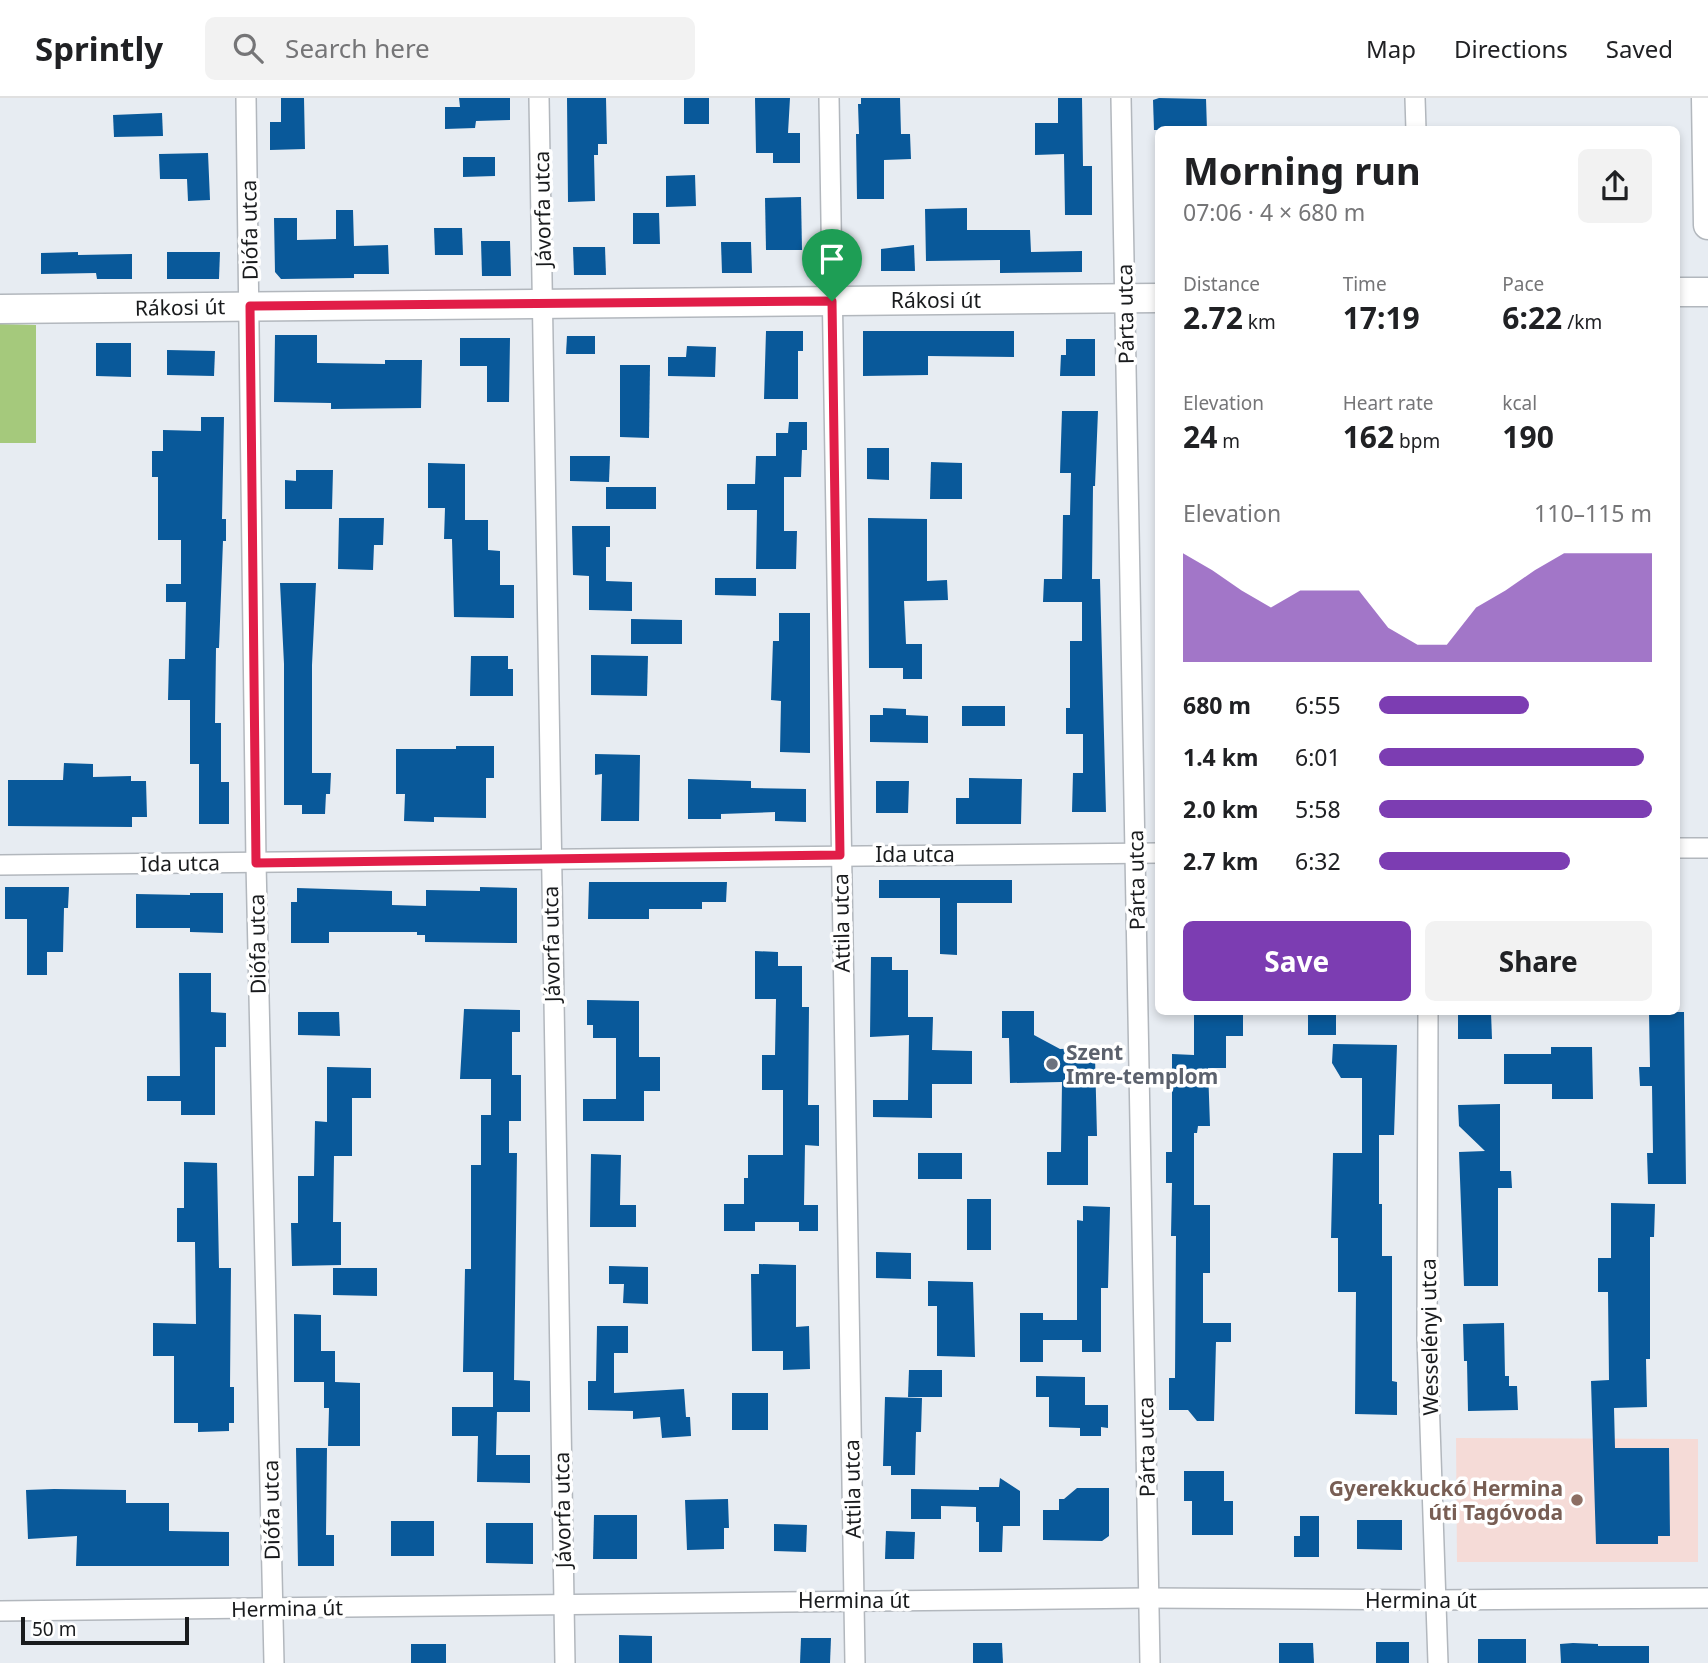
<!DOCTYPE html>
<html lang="en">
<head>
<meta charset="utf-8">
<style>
  body { margin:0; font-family:"Noto Sans",sans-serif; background:#f2f2f2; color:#202124; height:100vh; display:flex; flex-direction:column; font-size:26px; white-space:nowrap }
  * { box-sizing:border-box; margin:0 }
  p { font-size:23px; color:#757577 }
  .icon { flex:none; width:38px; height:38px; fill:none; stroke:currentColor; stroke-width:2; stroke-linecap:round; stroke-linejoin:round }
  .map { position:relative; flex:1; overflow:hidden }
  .drawer { position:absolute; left:1155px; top:28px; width:525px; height:889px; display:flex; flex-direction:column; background:#fff; border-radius:10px; box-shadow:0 4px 10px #0003 }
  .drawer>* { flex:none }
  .scale { position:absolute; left:21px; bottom:18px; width:168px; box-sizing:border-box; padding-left:7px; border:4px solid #191b1d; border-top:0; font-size:19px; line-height:24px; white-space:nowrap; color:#191b1d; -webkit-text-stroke:5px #fff; paint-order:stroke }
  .pin { position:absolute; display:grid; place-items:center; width:60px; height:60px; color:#fff; margin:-72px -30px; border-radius:50% 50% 50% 0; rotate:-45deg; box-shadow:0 0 7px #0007 }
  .pin .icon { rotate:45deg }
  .round { display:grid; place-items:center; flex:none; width:74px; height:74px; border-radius:10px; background:#f2f2f2 }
  .head { display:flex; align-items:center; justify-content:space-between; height:119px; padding:0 28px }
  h1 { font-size:38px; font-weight:700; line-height:52px }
  .metrics { display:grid; grid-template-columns:repeat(3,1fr); gap:10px; height:119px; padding:7px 28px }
  .metrics div { display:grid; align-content:center }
  .metrics b { font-size:30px; font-weight:700 }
  .metrics small { font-size:19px; font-weight:400 }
  .metrics p { font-size:19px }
  .chart { height:196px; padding:14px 28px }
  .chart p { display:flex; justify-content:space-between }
  .chart svg { width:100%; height:126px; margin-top:7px; fill:#7c3db2; opacity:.7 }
  .cta { display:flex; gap:14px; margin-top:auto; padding:14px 28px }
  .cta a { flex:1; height:80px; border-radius:10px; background:#7c3db2; color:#fff; font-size:28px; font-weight:700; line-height:80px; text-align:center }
  .cta a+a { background:#f2f2f2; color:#202124 }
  ul { padding:0 28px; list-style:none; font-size:23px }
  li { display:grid; grid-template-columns:112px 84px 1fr; align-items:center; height:52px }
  li i { height:18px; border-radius:9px; background:#7c3db2 }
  header { display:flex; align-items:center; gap:42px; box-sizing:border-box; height:98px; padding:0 35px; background:#fff; border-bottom:2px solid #e0e0e0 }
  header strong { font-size:33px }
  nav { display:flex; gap:38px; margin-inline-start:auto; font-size:24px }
  .search { width:490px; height:63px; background:#f2f2f2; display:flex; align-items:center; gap:18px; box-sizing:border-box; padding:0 24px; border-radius:10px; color:#757577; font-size:26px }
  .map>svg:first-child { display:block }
  .education { fill:#f5dbd7 }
  .green { fill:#a5c97c }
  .building { fill:#09599a }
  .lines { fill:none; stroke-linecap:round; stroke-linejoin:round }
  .street-casing { stroke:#b2b7bd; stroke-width:22 }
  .secondary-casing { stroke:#b2b7bd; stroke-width:31 }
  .street { stroke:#fff; stroke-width:19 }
  .secondary { stroke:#fff; stroke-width:28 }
  .route-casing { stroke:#fff; stroke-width:14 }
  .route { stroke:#e11d48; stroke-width:9 }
  .worship-dot { fill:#6b7280; stroke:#fff; stroke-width:2.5 }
  .education-dot { fill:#8d6e63; stroke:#fff; stroke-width:2.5 }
  .labels { text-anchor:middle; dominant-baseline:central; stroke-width:7; stroke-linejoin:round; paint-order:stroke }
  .street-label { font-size:21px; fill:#191b1d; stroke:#fff }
  .worship-label { font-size:21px; font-weight:bold; fill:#5b616d; stroke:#fff; text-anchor:start }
  .education-label { font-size:21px; font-weight:bold; fill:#785e54; stroke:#fff; text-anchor:end }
</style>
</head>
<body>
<header>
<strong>Sprintly</strong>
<div class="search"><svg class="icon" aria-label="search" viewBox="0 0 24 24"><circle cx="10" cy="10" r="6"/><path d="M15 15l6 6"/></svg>Search here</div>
<nav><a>Map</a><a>Directions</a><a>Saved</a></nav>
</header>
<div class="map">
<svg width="1708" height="1565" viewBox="0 0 1708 1565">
  <rect width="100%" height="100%" fill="#e7ecf2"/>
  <polygon class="education" points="1456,1340 1698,1341 1698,1464 1457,1464"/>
  <polygon class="green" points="0,226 36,227 36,345 0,345"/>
  <g class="building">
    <polygon points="281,0 304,0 305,51 270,52 270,24 281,24"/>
    <polygon points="459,0 510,0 510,22 476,23 475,30 445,31 445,9 460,9"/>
    <polygon points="567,0 606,0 607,46 598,46 598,57 594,57 595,103 568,104"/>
    <rect x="684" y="0" width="25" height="26"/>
    <polygon points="755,0 790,0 788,35 800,35 800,65 773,65 773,55 756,55"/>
    <polygon points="861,0 900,0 901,36 910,36 911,61 884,62 884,101 857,101 856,36 859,36 858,6 861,6"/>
    <polygon points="1058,0 1082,0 1083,68 1092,68 1092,117 1065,117 1064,56 1035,57 1035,25 1058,25"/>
    <polygon points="1159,0 1206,1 1207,32 1154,32 1153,2"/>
    <polygon points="162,15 163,38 114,39 113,17"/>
    <polygon points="208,55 210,102 188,103 187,81 160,81 159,56"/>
    <polygon points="463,59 495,59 495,78 463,79"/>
    <polygon points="695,77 696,108 666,109 666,78"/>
    <polygon points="801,99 802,152 766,152 765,100"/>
    <polygon points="967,110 967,132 1030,132 1031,154 1082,153 1082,174 1000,175 1000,162 926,163 925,111"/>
    <polygon points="336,112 353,112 354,148 388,147 389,176 354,176 354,180 281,181 275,174 274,120 297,120 297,142 336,141"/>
    <polygon points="633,115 659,115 660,146 633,146"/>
    <polygon points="434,130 462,130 463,157 435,157"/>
    <polygon points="481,143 510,143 511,178 482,178"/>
    <polygon points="721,144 751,144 752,175 722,175"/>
    <polygon points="914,147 915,173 881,173 881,151"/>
    <polygon points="573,149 605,149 606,177 574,177"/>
    <polygon points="78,154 78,157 132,156 132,181 97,181 96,175 41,176 41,155"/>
    <polygon points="167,154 220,154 219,181 167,181"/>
    <polygon points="766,233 803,233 803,253 798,253 798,301 764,301"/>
    <polygon points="863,233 1014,233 1014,259 928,258 928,277 863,278"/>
    <polygon points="275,237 317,237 317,265 385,266 385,262 422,262 421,310 331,311 331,305 274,304"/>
    <polygon points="567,238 595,238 595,256 566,256"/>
    <polygon points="460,240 510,240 509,304 487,304 487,268 460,268"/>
    <polygon points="1066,241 1095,241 1095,278 1060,278 1061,257 1066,257"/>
    <polygon points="96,245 131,245 131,279 96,278"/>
    <polygon points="687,248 716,249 715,279 668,278 668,259 686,259"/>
    <polygon points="167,252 215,253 214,278 167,277"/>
    <polygon points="620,267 650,267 649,340 620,339"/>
    <polygon points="1062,313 1098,313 1095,388 1093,388 1092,481 1100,481 1106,714 1072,714 1073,675 1083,675 1083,636 1066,636 1066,610 1070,610 1070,543 1082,543 1082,504 1043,504 1044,481 1062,481 1063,417 1070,417 1071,375 1060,375"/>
    <polygon points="201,319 224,319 222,421 226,421 226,443 223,443 219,550 216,550 215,625 221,625 221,684 229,684 229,726 199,726 199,666 190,666 190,602 168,602 169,561 185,561 186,504 166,504 166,486 181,486 181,442 158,442 158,379 152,379 152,353 163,353 163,332 201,333"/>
    <polygon points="789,324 807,324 807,352 802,352 801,379 784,379 784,433 797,433 796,471 756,471 757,412 727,412 727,386 755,386 756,358 776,358 776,335 788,335"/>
    <polygon points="867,350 889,350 889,382 867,381"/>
    <polygon points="570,358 610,358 609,384 570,383"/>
    <polygon points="931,364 962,365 962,401 930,401"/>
    <polygon points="428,365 465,366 465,422 488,422 488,452 500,453 500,487 514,487 514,520 454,519 452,441 444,441 445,410 428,410"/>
    <polygon points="296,372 333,372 332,411 285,411 285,382 296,383"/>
    <rect x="606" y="389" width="50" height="22"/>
    <polygon points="339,420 384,420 383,447 374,447 373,472 338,471"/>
    <polygon points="868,420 927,421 927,483 947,482 948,502 904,503 906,546 922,546 922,581 903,581 903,570 869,570"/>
    <polygon points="572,428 610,428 610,449 606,449 606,483 632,484 632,513 589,512 589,478 573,477"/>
    <polygon points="715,480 756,480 756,498 715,497"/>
    <polygon points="280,485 316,485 312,567 312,675 331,675 330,696 326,696 325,716 302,716 302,707 284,707 284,566"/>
    <polygon points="779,515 810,515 810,655 780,654 781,603 771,602 773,543 779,543"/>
    <polygon points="631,521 682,522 682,546 631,546"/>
    <polygon points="591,557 648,558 647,598 591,597"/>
    <polygon points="471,558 508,558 508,571 513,571 513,598 470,598"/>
    <rect x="962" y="608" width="43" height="20"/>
    <polygon points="883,610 906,611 906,617 928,618 928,645 870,644 870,617 883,617"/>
    <polygon points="456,648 494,648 494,680 486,680 486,720 434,719 434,724 404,723 405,696 396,696 396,651 456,651"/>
    <polygon points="595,656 640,657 639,723 601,723 602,676 595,677"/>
    <polygon points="64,665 93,666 93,679 131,678 131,683 146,683 147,719 132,719 132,729 8,728 8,682 63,682"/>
    <polygon points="969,680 1022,681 1021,726 956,726 956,700 969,700"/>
    <polygon points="688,681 751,683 751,690 806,691 806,724 775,723 775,714 721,716 721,721 688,721"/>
    <polygon points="876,683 909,683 908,715 876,715"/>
    <polygon points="879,782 1012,782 1012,805 957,805 957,857 940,856 940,800 879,800"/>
    <polygon points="589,784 727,784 726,804 702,804 702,811 649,811 649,821 588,821"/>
    <polygon points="5,789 69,789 68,810 64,810 63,854 47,854 47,877 27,877 27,821 5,821"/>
    <polygon points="480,789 517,790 517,845 425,844 425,837 417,837 417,834 329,834 329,845 291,845 291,804 297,804 297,790 392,793 392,807 426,808 426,792 480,793"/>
    <polygon points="190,795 223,795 223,835 190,834 190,830 136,830 136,796 190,797"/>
    <polygon points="755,853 778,854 778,868 802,868 802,909 809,909 808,1007 819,1007 819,1048 805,1047 804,1107 818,1107 818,1133 799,1133 799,1124 755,1124 755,1133 724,1133 724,1106 744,1106 744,1080 748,1080 748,1057 783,1057 783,992 762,992 762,957 775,957 776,901 755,901"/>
    <polygon points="871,859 892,859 892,872 908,872 908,919 933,919 932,952 972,953 972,986 932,986 932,1020 873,1019 873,1002 908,1002 909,937 870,939"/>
    <polygon points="179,875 211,875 211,914 226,915 226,949 215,949 215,1017 181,1017 181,1003 147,1003 147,978 180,978"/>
    <polygon points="587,902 639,903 639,959 660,959 660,993 644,993 644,1023 583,1023 583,1001 616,1001 616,940 593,940 593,927 587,927"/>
    <polygon points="464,911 520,912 520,934 512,934 512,977 521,977 521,1023 509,1023 509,1055 517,1055 514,1282 530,1283 530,1314 497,1314 496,1357 530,1357 530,1385 477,1384 478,1338 452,1338 452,1309 493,1309 493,1274 463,1274 465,1171 471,1171 471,1067 481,1067 481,1017 491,1017 491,981 460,981"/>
    <polygon points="1002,913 1034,913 1034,937 1060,951 1084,950 1084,958 1095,958 1097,1038 1088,1038 1088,1087 1047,1087 1047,1054 1061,1054 1062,984 1010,985 1009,940 1002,940"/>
    <polygon points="298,914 339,914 340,938 298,937"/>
    <polygon points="1194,914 1243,914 1243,938 1226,938 1226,970 1208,970 1210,1028 1198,1028 1197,1035 1194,1035 1194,1107 1210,1107 1210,1175 1203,1175 1203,1225 1231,1225 1231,1244 1216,1244 1214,1323 1197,1323 1188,1312 1169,1312 1169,1280 1175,1280 1176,1138 1171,1138 1172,1085 1166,1085 1166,1054 1172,1054 1172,956 1194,957"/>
    <rect x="1308" y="914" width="28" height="23"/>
    <polygon points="1458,914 1491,914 1492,941 1458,941"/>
    <polygon points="1649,914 1684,914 1686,1086 1648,1086 1647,1055 1653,1055 1652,988 1640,988 1639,969 1650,969"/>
    <polygon points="1333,946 1397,947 1394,1037 1379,1037 1379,1106 1382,1106 1382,1158 1392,1158 1392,1283 1397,1284 1397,1317 1355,1316 1356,1194 1338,1194 1338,1140 1331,1140 1333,1055 1362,1055 1362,980 1341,980 1332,965"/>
    <polygon points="1551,949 1592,949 1593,1001 1552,1001 1552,986 1504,986 1504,956 1551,956"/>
    <polygon points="327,969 371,970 371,1000 352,1000 352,1058 334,1058 333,1124 341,1124 341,1167 292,1168 291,1125 298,1125 298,1078 314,1078 315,1023 327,1024"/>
    <polygon points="1500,1006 1500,1073 1511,1073 1512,1090 1498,1090 1498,1188 1464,1188 1459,1054 1485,1053 1459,1028 1458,1007"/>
    <rect x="918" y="1055" width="44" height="26"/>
    <polygon points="591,1056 621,1057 620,1107 636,1107 636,1129 590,1129"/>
    <polygon points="184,1064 217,1065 219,1170 231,1170 230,1289 234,1289 234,1325 229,1325 229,1333 198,1334 198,1325 174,1325 174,1258 153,1258 153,1225 196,1226 195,1144 177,1144 177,1110 184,1110"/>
    <rect x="967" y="1101" width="24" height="51"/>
    <polygon points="1611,1105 1655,1106 1654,1139 1650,1139 1650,1261 1646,1261 1647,1309 1614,1310 1615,1350 1669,1350 1670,1438 1658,1438 1658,1446 1596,1446 1591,1283 1609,1282 1608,1194 1598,1194 1598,1160 1611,1160"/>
    <polygon points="1083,1108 1110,1109 1108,1190 1101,1190 1101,1254 1082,1254 1082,1242 1043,1242 1043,1264 1020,1264 1020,1215 1043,1215 1043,1222 1077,1222 1077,1122 1083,1123"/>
    <polygon points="876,1154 911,1155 911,1181 876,1180"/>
    <polygon points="759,1166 796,1167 796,1229 809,1228 810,1271 783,1272 783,1253 752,1253 751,1176 759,1176"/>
    <polygon points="609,1168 648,1169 648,1206 623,1205 624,1186 609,1186"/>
    <polygon points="333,1170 377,1170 377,1198 333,1197"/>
    <polygon points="928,1183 973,1184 975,1259 937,1258 937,1208 928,1208"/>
    <polygon points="294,1216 321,1217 321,1253 335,1253 335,1284 360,1285 360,1348 328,1348 329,1310 324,1310 324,1284 294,1284"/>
    <polygon points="1504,1225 1505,1278 1509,1278 1509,1288 1517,1288 1518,1312 1468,1313 1467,1263 1464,1263 1463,1226"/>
    <polygon points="597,1228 628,1228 628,1255 614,1255 614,1295 684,1291 686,1319 690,1319 691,1338 662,1340 660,1319 633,1321 633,1313 588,1312 588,1283 596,1283"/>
    <polygon points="909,1272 942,1272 942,1299 908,1299"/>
    <polygon points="1036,1278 1085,1279 1085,1307 1108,1307 1108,1330 1101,1329 1101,1338 1080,1338 1080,1330 1049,1329 1049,1299 1036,1299"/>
    <rect x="732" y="1295" width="36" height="37"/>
    <polygon points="885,1299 922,1300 921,1334 916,1334 915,1377 891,1377 891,1368 883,1368"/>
    <polygon points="296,1350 327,1350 326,1437 334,1437 334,1468 298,1468"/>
    <polygon points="1184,1373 1224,1373 1224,1403 1233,1403 1233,1437 1192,1437 1192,1403 1184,1403"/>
    <polygon points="1000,1380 1020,1393 1020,1428 1003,1428 1002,1454 979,1454 979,1424 976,1424 976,1409 941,1408 941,1421 911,1421 911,1391 979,1392 979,1389 999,1389"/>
    <polygon points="1077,1390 1109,1390 1109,1438 1102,1443 1043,1442 1043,1412 1059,1412 1059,1401 1064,1401"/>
    <polygon points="54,1391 126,1392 126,1405 169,1405 169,1433 229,1434 229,1468 76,1468 77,1438 28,1441 26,1392"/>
    <polygon points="728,1401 729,1430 724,1430 724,1451 687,1452 685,1402"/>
    <polygon points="594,1417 637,1417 637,1461 593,1461"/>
    <polygon points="1300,1418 1319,1418 1319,1459 1294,1459 1294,1438 1300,1438"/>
    <polygon points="1357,1422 1402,1422 1402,1452 1357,1451"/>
    <rect x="391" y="1423" width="43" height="35"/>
    <polygon points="486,1425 533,1425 533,1466 486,1465"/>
    <polygon points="774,1426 807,1427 806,1454 774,1453"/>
    <polygon points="886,1433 915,1434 914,1461 885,1461"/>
    <polygon points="619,1537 652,1538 652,1565 619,1565"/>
    <polygon points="801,1540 831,1540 830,1565 800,1565"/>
    <rect x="1478" y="1541" width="48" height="24"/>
    <rect x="1376" y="1544" width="33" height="21"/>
    <polygon points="973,1545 1002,1545 1003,1565 973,1565"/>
    <polygon points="1279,1545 1313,1545 1314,1565 1279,1565"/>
    <polygon points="1573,1545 1598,1546 1598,1548 1649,1548 1649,1565 1561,1565 1560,1546"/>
    <rect x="411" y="1546" width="35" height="19"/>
  </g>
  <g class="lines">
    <g class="street-casing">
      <g id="street">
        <polyline points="246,0 256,765 274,1565"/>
        <polyline points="539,0 565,1565"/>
        <polyline points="829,0 855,1565"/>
        <polyline points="1121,0 1150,1565"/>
        <polyline points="1415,0 1416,32"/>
        <polyline points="1676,750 1708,750"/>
        <polyline points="0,767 1158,755"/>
        <polyline points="1428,914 1427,1240 1438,1565"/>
        <polyline points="0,1513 1148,1500 1437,1502 1708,1500"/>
      </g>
    </g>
    <g class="secondary-casing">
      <g id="secondary">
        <polyline points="1706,0 1708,127"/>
        <polyline points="1676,194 1708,194"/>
        <polyline points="0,211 1158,200"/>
      </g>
    </g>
    <use href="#street" class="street"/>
    <use href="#secondary" class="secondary"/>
  </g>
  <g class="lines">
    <g class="route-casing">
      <polygon id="route" points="832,203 840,757 256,765 250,208"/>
    </g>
    <use href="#route" class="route"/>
  </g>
  <circle class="worship-dot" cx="1052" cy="966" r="7"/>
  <circle class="education-dot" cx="1577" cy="1402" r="7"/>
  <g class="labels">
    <g class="street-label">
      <text transform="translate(542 111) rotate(-91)">Jávorfa utca</text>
      <text transform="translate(249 132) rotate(-91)">Diófa utca</text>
      <text x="936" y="202">Rákosi út</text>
      <text transform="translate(180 209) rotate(-1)">Rákosi út</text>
      <text transform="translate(1125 216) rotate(-91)">Párta utca</text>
      <text x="915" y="756">Ida utca</text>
      <text transform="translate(180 765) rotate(-1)">Ida utca</text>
      <text transform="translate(1136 782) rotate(-91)">Párta utca</text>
      <text transform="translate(841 825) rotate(-91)">Attila utca</text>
      <text transform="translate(257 846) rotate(-91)">Diófa utca</text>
      <text transform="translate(551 846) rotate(-91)">Jávorfa utca</text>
      <text transform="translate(1429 1239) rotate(-91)">Wesselényi utca</text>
      <text transform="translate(1146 1349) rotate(-91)">Párta utca</text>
      <text transform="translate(852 1391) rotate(-91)">Attila utca</text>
      <text transform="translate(271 1412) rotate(-91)">Diófa utca</text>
      <text transform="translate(562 1412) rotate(-91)">Jávorfa utca</text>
      <text x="854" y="1502">Hermina út</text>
      <text x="1421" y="1502">Hermina út</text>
      <text transform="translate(287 1510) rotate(-1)">Hermina út</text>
    </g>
    <g class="worship-label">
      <text x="1066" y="954">Szent<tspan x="1066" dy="24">Imre-templom</tspan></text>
    </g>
    <g class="education-label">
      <text x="1563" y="1390">Gyerekkuckó Hermina<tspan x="1563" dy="24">úti Tagóvoda</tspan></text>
    </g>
  </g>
</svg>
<div class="scale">50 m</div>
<div class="pin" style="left:832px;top:203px;background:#1e9e55"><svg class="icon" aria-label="arrive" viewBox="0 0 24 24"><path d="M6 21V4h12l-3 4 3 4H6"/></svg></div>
<section class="drawer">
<div class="head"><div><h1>Morning run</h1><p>07:06 · 4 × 680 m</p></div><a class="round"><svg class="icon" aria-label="share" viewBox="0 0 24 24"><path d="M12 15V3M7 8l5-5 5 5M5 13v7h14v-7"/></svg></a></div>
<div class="metrics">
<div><p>Distance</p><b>2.72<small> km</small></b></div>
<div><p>Time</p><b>17:19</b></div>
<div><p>Pace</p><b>6:22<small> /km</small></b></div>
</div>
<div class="metrics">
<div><p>Elevation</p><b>24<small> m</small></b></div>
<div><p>Heart rate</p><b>162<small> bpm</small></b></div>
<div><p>kcal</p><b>190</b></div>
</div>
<div class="chart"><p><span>Elevation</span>110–115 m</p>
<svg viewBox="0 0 160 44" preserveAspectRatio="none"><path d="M0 44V6L10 12L20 19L30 25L40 19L50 19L60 19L70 32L80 38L90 38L100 25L110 19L120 12L130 6L140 6L150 6L160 6V44z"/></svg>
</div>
<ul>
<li><b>680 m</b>6:55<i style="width:55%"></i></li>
<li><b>1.4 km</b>6:01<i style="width:97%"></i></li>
<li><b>2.0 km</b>5:58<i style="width:100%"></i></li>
<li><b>2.7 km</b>6:32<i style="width:70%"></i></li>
</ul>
<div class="cta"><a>Save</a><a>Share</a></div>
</section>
</div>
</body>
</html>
